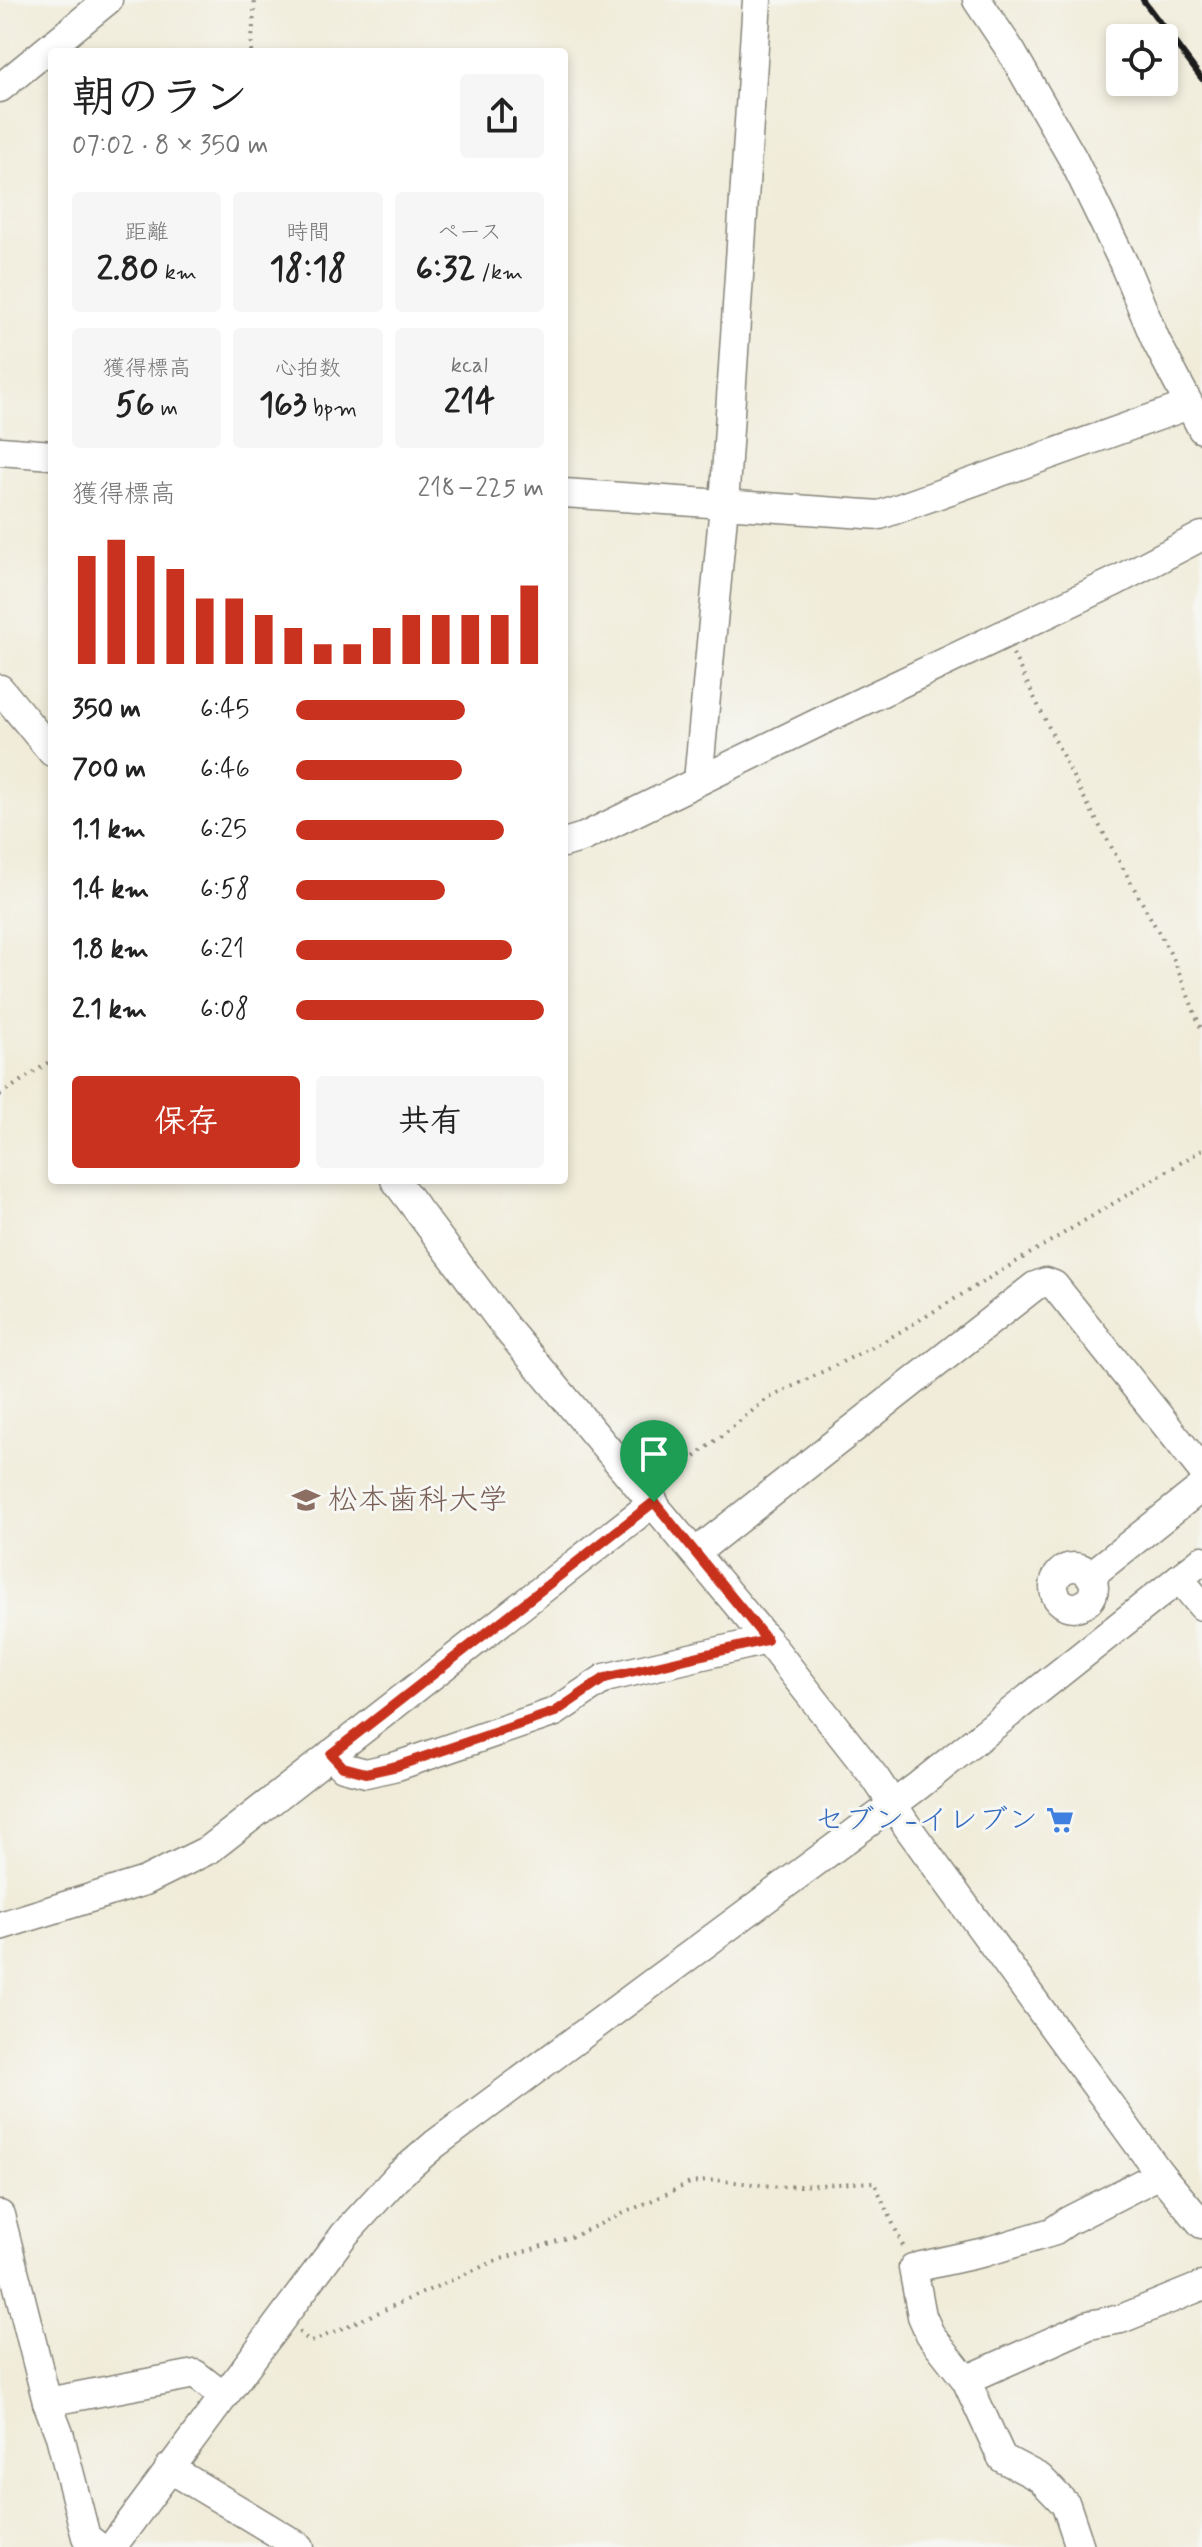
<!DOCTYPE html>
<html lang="ja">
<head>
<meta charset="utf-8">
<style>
  body { margin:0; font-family:Mynerve,"Klee One",sans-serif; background:#f6f6f6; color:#222; height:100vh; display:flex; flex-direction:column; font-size:30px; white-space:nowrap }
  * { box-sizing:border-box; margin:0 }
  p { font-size:26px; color:#767676 }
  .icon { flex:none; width:44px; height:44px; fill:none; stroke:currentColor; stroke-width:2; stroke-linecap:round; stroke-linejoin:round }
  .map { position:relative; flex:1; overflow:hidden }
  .panel { position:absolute; left:48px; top:48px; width:520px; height:1136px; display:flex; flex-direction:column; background:#fff; border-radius:8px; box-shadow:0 4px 12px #0003 }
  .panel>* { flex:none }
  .buttons { position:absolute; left:1106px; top:24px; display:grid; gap:16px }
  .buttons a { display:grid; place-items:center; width:72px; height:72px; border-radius:8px; background:#fff; box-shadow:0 4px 12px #0003; font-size:40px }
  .pin { position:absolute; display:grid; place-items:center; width:68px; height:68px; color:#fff; margin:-82px -34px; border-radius:50% 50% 50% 0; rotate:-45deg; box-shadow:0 0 8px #0007 }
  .pin .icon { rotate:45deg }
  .round { display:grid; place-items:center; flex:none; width:84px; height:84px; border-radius:8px; background:#f6f6f6 }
  .overview { display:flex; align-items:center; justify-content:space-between; height:136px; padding:0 24px }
  h1 { font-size:44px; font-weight:700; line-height:60px }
  .figures { display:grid; grid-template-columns:repeat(3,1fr); gap:12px; height:136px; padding:8px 24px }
  .figures div { display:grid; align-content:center; border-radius:8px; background:#f6f6f6; text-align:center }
  .figures b { font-size:34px; font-weight:700 }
  .figures small { font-size:22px; font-weight:400 }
  .figures p { font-size:22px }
  .chart { height:224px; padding:16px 24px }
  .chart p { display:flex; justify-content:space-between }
  .chart svg { width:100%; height:144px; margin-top:8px; stroke:#c8321e; stroke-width:6 }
  .cta { display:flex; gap:16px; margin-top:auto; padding:16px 24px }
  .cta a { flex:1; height:92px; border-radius:8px; background:#c8321e; color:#fff; font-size:32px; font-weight:700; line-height:92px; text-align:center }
  .cta a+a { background:#f6f6f6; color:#222 }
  ul { padding:0 24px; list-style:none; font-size:26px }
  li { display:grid; grid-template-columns:128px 96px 1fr; align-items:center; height:60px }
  li i { height:20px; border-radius:10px; background:#c8321e }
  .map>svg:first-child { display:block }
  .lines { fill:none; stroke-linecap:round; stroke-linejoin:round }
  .minor-casing { stroke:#86847a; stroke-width:31 }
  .path { stroke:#86847a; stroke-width:4; stroke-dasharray:2 6; stroke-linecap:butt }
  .minor { stroke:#fff; stroke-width:28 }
  .rail { stroke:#1c1c1c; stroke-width:6 }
  .route-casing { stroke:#fff; stroke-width:16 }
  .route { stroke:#c8321e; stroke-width:10 }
  .labels { text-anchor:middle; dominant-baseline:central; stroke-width:6; stroke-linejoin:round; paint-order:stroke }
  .education-label { font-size:30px; fill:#785e54; stroke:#f6f6f2; text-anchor:start }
  .shop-label { font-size:30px; fill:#366cbe; stroke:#f6f6f2; text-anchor:end }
</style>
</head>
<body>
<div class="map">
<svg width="1202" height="2547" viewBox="0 0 1202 2547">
  <rect width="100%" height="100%" fill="#f6f6f2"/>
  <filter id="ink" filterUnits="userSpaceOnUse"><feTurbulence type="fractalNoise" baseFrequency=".0125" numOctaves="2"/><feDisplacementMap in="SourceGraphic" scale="16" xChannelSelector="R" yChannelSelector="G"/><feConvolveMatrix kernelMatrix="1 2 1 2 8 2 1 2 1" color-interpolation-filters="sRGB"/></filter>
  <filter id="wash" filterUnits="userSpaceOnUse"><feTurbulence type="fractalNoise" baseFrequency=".006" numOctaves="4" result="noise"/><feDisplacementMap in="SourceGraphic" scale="32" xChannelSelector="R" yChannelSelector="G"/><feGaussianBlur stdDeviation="1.8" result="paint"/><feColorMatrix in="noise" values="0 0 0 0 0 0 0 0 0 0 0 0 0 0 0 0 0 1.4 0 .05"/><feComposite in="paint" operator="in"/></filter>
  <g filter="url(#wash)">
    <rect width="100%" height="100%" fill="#f0ecd9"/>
  </g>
  <g filter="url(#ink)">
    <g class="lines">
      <g class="minor-casing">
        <g id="minor">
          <polyline points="977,0 1011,51 1073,159 1123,262 1156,341 1202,429"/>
          <polyline points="0,88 108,0"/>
          <polyline points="0,451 52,455"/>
          <polyline points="564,493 880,515 1189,405"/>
          <polyline points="0,689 52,752"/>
          <polyline points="698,781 724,505 757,0"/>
          <polyline points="564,843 584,837 838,713 1114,582 1202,536"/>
          <polyline points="395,1180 507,1329 767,1640 876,1779 909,1829 1160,2174 1202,2224"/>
          <polyline points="695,1553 1035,1286 1046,1282 1054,1285 1202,1470"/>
          <circle cx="1074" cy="1587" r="20"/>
          <polyline points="1090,1576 1202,1487"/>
          <polyline points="1179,1578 1202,1606"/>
          <polyline points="331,1754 343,1767 366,1773 397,1766 555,1712 605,1678 767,1640"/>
          <polyline points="0,1926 145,1881 210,1849 654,1502"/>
          <polyline points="0,2215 47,2402 60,2436 86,2537 99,2547"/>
          <polyline points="966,2380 1089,2325 1121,2319 1202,2286"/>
          <polyline points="47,2402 195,2374 223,2396"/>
          <polyline points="169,2468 300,2547"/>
          <polyline points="112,2547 344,2235 399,2175 435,2144 918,1786 1202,1560"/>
          <polyline points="1080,2547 1066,2505 1040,2478 1002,2458 966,2380 930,2334 922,2316 913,2268 985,2252 1052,2232 1068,2221 1160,2174"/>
        </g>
      </g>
      <g class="path">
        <polyline points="251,52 255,0"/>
        <polyline points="1013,654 1077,785 1174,960 1202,1031"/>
        <polyline points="0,1095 52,1060"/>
        <polyline points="664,1482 767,1399 883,1342 1202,1150"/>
        <polyline points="299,2332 311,2342 495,2261 576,2235 690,2183 716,2180 780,2187 874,2182 904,2248"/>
      </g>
      <use href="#minor" class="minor"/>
      <polyline class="rail" points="1143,0 1202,79"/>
    </g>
  </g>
  <g class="lines" filter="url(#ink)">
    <g class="route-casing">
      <polygon id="route" points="654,1502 767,1640 605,1678 555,1712 397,1766 366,1773 343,1767 331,1754"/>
    </g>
    <use href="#route" class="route"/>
  </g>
  <defs>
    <g id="university-bare" transform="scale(2.16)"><path d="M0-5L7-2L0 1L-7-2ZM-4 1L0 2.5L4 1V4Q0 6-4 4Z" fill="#8d6e63" stroke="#f6f6f2" stroke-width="2.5" paint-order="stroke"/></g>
    <g id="supermarket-bare" transform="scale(2.16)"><path d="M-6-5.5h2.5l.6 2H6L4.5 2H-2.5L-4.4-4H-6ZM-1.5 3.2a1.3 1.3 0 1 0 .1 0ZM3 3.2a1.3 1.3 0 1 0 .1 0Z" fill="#3f7fe0" stroke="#f6f6f2" stroke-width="2.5" paint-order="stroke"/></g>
  </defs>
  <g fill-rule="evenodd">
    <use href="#university-bare" x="306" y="1500"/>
    <use href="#supermarket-bare" x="1060" y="1820"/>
  </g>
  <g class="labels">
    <g class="education-label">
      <text x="328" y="1500">松本歯科大学</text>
    </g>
    <g class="shop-label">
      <text x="1038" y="1820">セブン-イレブン</text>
    </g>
  </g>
</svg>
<div class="buttons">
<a><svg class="icon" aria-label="locate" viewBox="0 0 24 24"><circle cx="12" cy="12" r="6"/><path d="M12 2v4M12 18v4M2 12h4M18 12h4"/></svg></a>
</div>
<div class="pin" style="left:654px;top:1502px;background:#1e9e55"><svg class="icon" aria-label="arrive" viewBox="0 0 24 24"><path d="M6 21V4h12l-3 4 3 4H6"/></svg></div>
<section class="panel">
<div class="overview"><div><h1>朝のラン</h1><p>07:02 · 8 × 350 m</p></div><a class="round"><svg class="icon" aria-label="share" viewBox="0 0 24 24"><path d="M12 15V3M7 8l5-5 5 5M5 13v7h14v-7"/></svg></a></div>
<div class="figures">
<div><p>距離</p><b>2.80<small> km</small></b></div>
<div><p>時間</p><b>18:18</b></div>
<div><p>ペース</p><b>6:32<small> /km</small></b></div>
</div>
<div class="figures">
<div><p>獲得標高</p><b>56<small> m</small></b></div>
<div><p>心拍数</p><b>163<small> bpm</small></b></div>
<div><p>kcal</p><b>214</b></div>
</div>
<div class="chart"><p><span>獲得標高</span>218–225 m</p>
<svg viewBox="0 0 160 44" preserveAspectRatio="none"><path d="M5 44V11M15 44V6M25 44V11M35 44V15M45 44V24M55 44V24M65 44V29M75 44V33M85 44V38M95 44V38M105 44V33M115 44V29M125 44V29M135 44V29M145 44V29M155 44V20"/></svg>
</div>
<ul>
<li><b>350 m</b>6:45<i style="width:68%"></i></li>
<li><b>700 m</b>6:46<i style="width:67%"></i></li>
<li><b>1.1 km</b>6:25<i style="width:84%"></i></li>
<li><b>1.4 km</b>6:58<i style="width:60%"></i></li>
<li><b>1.8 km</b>6:21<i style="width:87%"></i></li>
<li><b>2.1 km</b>6:08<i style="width:100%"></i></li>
</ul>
<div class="cta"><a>保存</a><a>共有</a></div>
</section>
</div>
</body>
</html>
